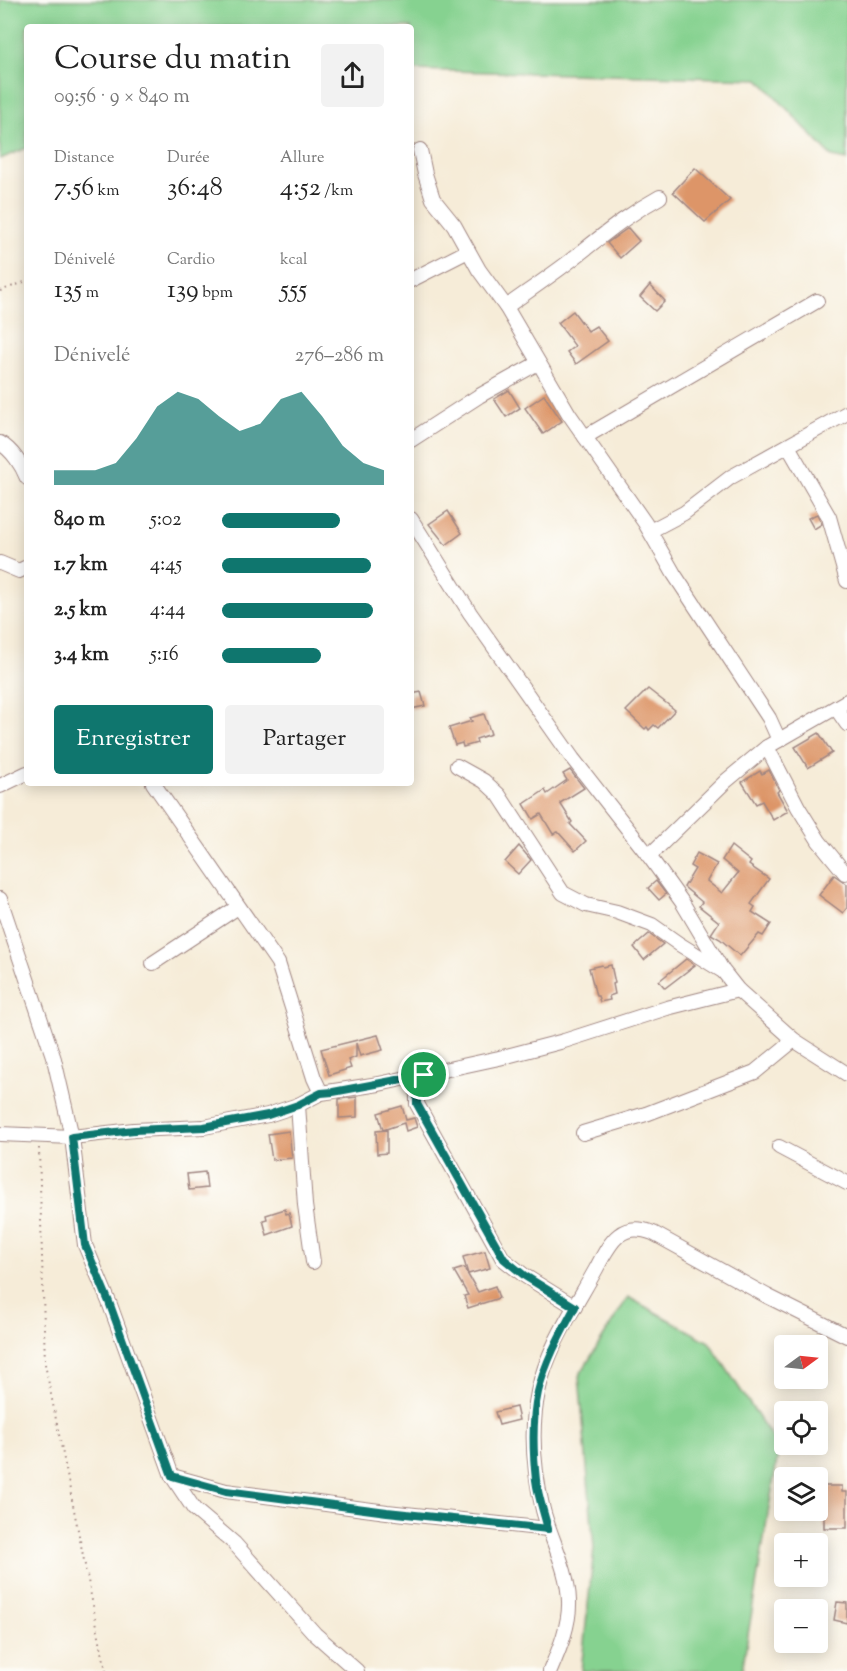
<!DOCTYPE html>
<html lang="fr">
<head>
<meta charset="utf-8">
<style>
  body { margin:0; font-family:"Sorts Mill Goudy",serif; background:#f2f2f2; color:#222; height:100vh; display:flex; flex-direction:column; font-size:22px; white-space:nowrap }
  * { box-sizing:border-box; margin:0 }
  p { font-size:20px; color:#767676 }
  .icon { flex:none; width:33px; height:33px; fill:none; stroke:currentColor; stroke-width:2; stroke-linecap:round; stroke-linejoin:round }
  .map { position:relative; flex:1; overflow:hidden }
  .sheet { position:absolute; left:24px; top:24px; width:390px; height:762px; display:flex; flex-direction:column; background:#fff; border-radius:6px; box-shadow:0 3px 15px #0003 }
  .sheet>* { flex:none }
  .needle { width:39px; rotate:75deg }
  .buttons { position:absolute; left:774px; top:1335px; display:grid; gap:12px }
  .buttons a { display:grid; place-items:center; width:54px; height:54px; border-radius:6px; background:#fff; box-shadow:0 3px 15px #0003; font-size:30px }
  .pin { position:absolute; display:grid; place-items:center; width:51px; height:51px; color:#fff; margin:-26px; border:3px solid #fff; border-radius:50%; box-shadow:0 2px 6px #0007 }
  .round { display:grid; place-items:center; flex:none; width:63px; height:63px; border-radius:6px; background:#f2f2f2 }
  .headline { display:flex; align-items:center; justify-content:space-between; height:102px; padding:0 30px }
  h1 { font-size:33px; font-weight:600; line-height:45px }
  .stats { display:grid; grid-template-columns:repeat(3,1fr); gap:9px; height:102px; padding:6px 30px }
  .stats div { display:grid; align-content:center }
  .stats b { font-size:26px; font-weight:600 }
  .stats small { font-size:16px; font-weight:400 }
  .stats p { font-size:16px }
  .chart { height:168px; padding:12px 30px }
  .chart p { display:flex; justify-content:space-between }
  .chart svg { width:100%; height:108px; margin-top:6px; fill:#0f766e; opacity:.7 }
  .primary-button { display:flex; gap:12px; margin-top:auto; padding:12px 30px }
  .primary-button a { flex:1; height:69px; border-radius:6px; background:#0f766e; color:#fff; font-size:24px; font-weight:600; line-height:69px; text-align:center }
  .primary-button a+a { background:#f2f2f2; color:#222 }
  ul { padding:0 30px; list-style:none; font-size:20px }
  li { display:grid; grid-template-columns:96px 72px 1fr; align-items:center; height:45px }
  li i { height:15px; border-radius:8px; background:#0f766e }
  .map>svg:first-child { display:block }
  .green { fill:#86d290; stroke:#68785e; stroke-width:1.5 }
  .building { fill:#dd9568 }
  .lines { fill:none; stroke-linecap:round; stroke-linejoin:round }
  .minor-casing { stroke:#a08682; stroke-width:16 }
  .path { stroke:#a08682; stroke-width:2; stroke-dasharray:1.5 4.5; stroke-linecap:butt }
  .minor { stroke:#fff; stroke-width:14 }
  .route-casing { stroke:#fff; stroke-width:12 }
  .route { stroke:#0f766e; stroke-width:8 }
</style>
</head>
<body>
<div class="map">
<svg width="847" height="1671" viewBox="0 0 847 1671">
  <rect width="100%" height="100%" fill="#fdfcf7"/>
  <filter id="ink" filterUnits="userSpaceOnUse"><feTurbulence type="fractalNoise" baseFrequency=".0167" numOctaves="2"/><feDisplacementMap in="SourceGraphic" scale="12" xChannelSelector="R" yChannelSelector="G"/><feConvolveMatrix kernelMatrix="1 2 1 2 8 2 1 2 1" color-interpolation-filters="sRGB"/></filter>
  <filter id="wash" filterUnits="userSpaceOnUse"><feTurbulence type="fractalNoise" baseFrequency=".008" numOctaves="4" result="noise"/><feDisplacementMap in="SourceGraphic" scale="24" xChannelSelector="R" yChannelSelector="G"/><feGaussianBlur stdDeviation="1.35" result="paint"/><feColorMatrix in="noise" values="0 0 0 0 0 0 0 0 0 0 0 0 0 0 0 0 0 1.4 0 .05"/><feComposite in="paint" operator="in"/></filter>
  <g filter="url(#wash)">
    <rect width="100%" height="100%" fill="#f6ecd8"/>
    <g class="green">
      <polygon points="0,0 847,0 847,160 832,157 759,79 411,70 411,27 27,27 27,148 0,159"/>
      <polygon points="628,1297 709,1342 779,1448 742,1671 581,1671 594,1548 579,1376"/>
    </g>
    <g id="blocks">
      <g class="building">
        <polygon points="695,168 730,200 705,222 673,192"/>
        <polygon points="628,228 639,241 620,258 607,243"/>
        <polygon points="650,285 665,301 655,311 640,297"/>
        <polygon points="573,311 588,331 596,326 608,341 576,364 567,352 575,346 558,323"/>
        <polygon points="509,390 520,408 506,417 494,399"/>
        <polygon points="544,395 562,421 543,434 525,408"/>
        <polygon points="448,511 462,533 446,545 429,524"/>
        <polygon points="817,514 822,524 814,529 808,518"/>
        <polygon points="648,689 675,710 658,728 654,725 649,730 647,727 645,729 626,711"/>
        <polygon points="421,692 425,706 411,709 411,694"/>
        <polygon points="484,714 491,734 476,739 477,743 463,747 462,743 455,745 449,728 472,721 470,718"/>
        <polygon points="819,733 832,753 808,768 795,747"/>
        <polygon points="570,770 584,788 560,803 572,822 570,824 586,841 575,851 558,832 553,834 541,814 533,819 524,804 545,790 547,794 567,780 563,774"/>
        <polygon points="769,770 779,790 777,792 788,811 773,820 762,801 756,804 742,782 760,771 762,774"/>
        <polygon points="519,846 531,860 518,874 505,862"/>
        <polygon points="731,846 751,862 749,865 769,879 751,904 755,907 752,912 771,924 763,936 759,934 740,956 720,939 711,934 719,922 699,906 702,902 684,887 695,869 690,866 697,853 717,864 707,881 722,893 738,873 722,860"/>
        <polygon points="834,875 847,884 847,908 843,913 819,895"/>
        <polygon points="656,881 666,894 659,900 648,888"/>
        <polygon points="649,934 663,944 644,960 634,947"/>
        <polygon points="686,959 695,965 665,988 659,981"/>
        <polygon points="602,965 603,967 611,965 615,983 613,984 615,994 609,996 610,1000 600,1002 598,996 596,996 589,968"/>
        <polygon points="378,1035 383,1050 360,1056 356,1043 356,1057 348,1060 351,1068 329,1075 321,1049"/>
        <polygon points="357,1097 357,1117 339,1118 339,1099"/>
        <polygon points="402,1106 406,1120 414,1118 417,1127 406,1131 404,1123 383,1130 378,1113"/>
        <polygon points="387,1130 387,1153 377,1154 376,1131"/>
        <polygon points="289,1131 292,1158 272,1160 268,1134"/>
        <polygon points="205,1172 207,1188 189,1190 187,1174"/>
        <polygon points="285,1209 286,1214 289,1213 292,1226 267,1235 263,1220 267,1219 266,1215"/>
        <polygon points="485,1251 490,1268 468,1274 463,1257"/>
        <polygon points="464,1268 478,1292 495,1286 499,1298 468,1308 464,1296 468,1295 454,1271"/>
        <polygon points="516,1407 519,1420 499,1425 495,1412"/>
        <polygon points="824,1486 842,1486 842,1492 847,1492 847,1528 824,1528"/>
        <polygon points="837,1602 847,1603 847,1623 834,1620"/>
      </g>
    </g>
  </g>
  <g filter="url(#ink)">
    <use href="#blocks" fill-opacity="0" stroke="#a08682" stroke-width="1.5"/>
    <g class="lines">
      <g class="minor-casing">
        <g id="minor">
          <polyline points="420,150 425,174 433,199 454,225 479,270 506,307 569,414 645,523 674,574 769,718 779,740"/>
          <polyline points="411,280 468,251"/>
          <path d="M506,307C527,292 549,277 570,261C601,237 625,216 660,197"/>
          <polyline points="585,437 817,301"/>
          <polyline points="411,440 479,396 538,363"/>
          <path d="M0,443C12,450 22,465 27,478"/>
          <polyline points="788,446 829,517 847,581"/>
          <polyline points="411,519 470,613 573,759 649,856 682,902 723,971 738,990 794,1040 847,1074"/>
          <polyline points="650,531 684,513 731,477 847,413"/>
          <polyline points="0,563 19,571 27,567"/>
          <polyline points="836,708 847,724"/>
          <polyline points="767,747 798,807 819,841 845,873"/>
          <polyline points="457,766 484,781 499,795 563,893 586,905 617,912 652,925 679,944 721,970"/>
          <polyline points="153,783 278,963 314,1078 321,1093"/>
          <polyline points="0,786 27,773"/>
          <polyline points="649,856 726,781 767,747 847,701"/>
          <polyline points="0,899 54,1059 72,1137 85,1245 109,1302 172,1476 194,1509 234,1543 315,1634 357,1671"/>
          <polyline points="153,963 238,907"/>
          <polyline points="424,1075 417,1091 417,1104 503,1259 525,1276 575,1307"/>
          <polyline points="298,1105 305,1205 313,1262"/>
          <polyline points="583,1133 646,1114 755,1072 794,1040"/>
          <polyline points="0,1134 72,1137 134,1130 204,1127 268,1115 298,1105 321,1093 379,1084 499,1058 564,1041 667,1008 738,990"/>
          <polyline points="779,1147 847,1183"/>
          <polyline points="172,1476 226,1491 387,1512 548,1529"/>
          <path d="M550,1671C559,1650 570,1625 569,1601C568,1569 551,1540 543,1510C534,1472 530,1430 538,1392C547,1348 575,1307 596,1269C610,1243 620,1220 653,1233L767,1296L847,1336"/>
        </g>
      </g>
      <g class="path">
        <polyline points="0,291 27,281"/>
        <polyline points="39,1148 45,1364 106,1671"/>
      </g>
      <use href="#minor" class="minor"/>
    </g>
  </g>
  <g class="lines" filter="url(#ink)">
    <g class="route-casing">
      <path id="route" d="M424,1075L417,1091V1104L504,1259L525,1276L575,1307C561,1333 545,1362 538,1392C532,1419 533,1452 536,1480C538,1496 544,1513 548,1529L387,1512L226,1491L172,1476L109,1302L85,1245L72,1137L134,1130L204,1127L268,1115L298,1105L321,1093L333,1092Z"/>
    </g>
    <use href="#route" class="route"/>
  </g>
</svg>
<div class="buttons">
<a><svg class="needle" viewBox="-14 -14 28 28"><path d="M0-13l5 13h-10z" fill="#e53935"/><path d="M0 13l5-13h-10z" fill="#767676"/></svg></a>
<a><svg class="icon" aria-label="locate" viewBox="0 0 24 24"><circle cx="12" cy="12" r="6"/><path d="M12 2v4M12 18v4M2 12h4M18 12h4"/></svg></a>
<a><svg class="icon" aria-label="layers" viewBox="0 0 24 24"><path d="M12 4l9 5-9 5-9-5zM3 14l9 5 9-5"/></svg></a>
<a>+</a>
<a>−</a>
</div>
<div class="pin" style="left:424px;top:1075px;background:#1e9e55"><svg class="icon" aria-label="arrive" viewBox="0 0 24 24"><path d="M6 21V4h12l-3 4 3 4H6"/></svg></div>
<section class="sheet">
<div class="headline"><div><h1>Course du matin</h1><p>09:56 · 9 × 840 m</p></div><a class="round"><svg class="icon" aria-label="share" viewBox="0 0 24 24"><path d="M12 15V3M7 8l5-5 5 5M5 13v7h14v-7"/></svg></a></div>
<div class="stats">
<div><p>Distance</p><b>7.56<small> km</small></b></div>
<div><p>Durée</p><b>36:48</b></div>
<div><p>Allure</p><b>4:52<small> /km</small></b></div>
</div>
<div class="stats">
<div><p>Dénivelé</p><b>135<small> m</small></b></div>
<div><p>Cardio</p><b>139<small> bpm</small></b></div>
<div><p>kcal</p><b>555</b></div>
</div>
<div class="chart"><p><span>Dénivelé</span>276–286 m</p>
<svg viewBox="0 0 160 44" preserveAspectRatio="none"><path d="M0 44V38L10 38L20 38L30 35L40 25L50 12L60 6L70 9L80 16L90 22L100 19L110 9L120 6L130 16L140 28L150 35L160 38V44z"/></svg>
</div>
<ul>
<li><b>840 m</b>5:02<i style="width:73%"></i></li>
<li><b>1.7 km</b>4:45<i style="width:92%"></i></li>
<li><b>2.5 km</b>4:44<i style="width:93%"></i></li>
<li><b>3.4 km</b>5:16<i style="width:61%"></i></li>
</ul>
<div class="primary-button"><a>Enregistrer</a><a>Partager</a></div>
</section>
</div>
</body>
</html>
